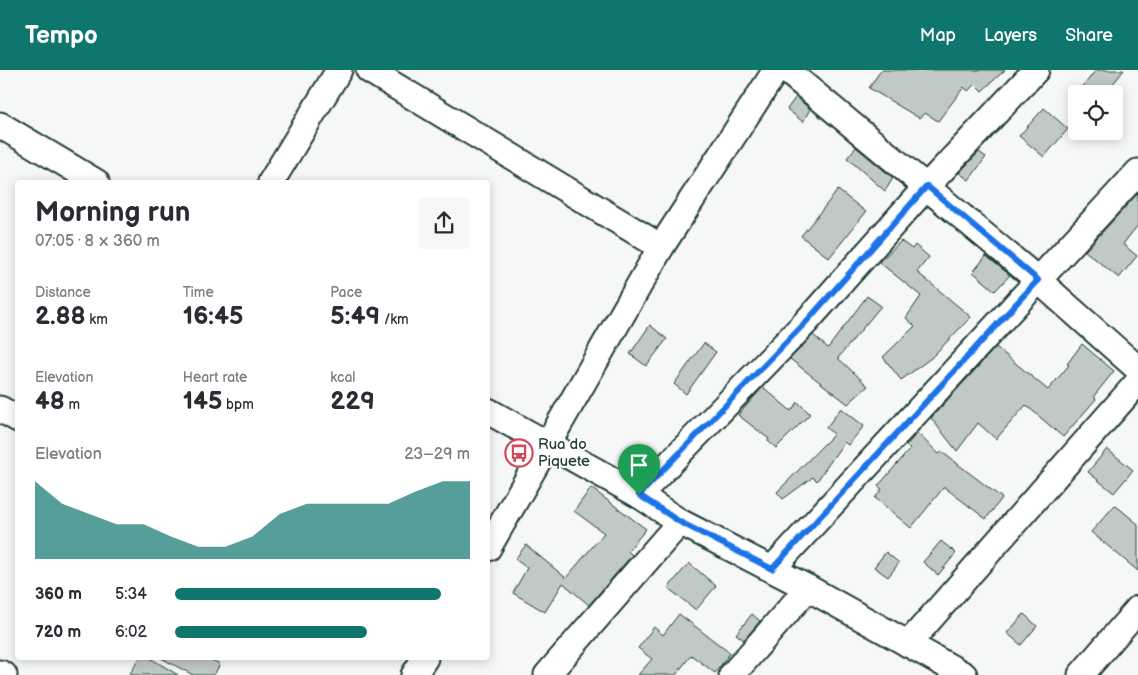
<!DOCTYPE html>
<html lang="en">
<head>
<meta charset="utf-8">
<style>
  body { margin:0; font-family:"Balsamiq Sans",sans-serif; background:#f7f7f7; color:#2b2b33; height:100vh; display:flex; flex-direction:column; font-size:19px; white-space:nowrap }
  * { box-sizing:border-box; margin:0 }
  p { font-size:16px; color:#7c7c81 }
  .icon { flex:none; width:28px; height:28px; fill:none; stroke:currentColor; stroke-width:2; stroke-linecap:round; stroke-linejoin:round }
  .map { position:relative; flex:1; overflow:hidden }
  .panel { position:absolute; left:15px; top:110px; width:475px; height:480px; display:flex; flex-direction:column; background:#fff; border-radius:5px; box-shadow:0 2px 12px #0003 }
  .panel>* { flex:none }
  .tools { position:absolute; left:1068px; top:15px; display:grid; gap:10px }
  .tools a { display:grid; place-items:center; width:55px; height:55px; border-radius:5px; background:#fff; box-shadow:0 2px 12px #0003; font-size:25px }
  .pin { position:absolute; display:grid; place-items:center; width:42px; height:42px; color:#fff; margin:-51px -21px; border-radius:50% 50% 50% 0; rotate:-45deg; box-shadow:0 0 5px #0007 }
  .pin .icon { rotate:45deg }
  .round { display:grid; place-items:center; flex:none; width:52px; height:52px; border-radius:5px; background:#f7f7f7 }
  .head { display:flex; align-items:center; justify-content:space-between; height:85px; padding:0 20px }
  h1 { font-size:28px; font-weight:700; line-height:38px }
  .metrics { display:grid; grid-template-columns:repeat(3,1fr); gap:8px; height:85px; padding:5px 20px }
  .metrics div { display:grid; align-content:center }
  .metrics b { font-size:25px; font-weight:700 }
  .metrics small { font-size:14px; font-weight:400 }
  .metrics p { font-size:14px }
  .chart { height:140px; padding:10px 20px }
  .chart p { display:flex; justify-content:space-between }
  .chart svg { width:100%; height:90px; margin-top:5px; fill:#0f766e; opacity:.7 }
  ul { padding:0 20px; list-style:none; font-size:16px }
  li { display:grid; grid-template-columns:80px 60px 1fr; align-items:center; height:38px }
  li i { height:12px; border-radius:6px; background:#0f766e }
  header { display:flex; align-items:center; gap:30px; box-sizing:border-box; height:70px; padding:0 25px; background:#0f766e; color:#fff }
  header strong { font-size:24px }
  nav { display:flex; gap:28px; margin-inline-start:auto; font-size:18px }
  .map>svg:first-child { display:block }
  .building { fill:#c0c9c6; stroke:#1f3d34 }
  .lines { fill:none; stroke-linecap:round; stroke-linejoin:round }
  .minor-casing { stroke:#1f3d34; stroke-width:29 }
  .minor { stroke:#fff; stroke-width:25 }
  .route-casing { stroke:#fff; stroke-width:10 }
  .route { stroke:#1a73e8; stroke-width:6 }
  .labels { text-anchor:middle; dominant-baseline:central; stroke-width:4; stroke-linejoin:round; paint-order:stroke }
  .poi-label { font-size:15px; fill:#1f3d34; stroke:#fff; text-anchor:start }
</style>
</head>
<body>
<header>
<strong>Tempo</strong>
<nav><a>Map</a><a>Layers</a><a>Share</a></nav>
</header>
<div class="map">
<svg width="1138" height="605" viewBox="0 0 1138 605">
  <rect width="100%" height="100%" fill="#f6f7f7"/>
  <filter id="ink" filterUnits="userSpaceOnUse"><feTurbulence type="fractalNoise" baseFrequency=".02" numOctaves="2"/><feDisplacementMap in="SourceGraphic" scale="10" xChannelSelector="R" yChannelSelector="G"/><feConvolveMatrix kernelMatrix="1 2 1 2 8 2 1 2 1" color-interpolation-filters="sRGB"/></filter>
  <g filter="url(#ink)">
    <g class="building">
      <polygon points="881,0 1005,0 982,21 975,14 968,21 964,17 938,51 925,43 919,48 869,18"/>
      <polygon points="1096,0 1124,0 1105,24 1077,24"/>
      <polygon points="796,27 810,39 803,52 787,39"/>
      <polygon points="1044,38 1068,59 1044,87 1019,66"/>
      <polygon points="856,77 893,108 885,121 847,88"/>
      <polygon points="979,82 986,87 969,110 959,103"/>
      <polygon points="838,120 866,142 829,188 801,166"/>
      <polygon points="1138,123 1138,155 1123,174 1137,186 1119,208 1085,181"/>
      <polygon points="901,171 912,179 915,175 929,187 917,202 971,247 931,288 901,310 883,287 915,256 906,248 921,226 879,192"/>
      <polygon points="986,186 1010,205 995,221 973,202"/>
      <polygon points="867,226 881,236 838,288 868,316 848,334 790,289 813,265 828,278"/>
      <polygon points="650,255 667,269 646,296 630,284"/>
      <polygon points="704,273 716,282 686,324 674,314"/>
      <polygon points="1082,274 1114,301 1094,326 1096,329 1063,367 1026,335 996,369 978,353 957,381 931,348 996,277 1048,320 1069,295 1067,294"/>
      <polygon points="763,317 791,341 798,332 810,344 776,378 768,371 769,369 738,345"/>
      <polygon points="841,338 864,356 848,375 844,372 817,411 813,407 783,429 777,422 834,364 826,358"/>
      <polygon points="917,363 939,384 942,382 1002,428 986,449 944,417 911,458 875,428 882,419 878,416 910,379 906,376"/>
      <polygon points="1107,379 1133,400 1114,423 1088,402"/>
      <polygon points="591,418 646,459 628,481 632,485 589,535 563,513 545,542 513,523 527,498 515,489 526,475 566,508 604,463 574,441"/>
      <polygon points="1115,435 1138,454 1138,501 1091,462"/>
      <polygon points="941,471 956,483 938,505 923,492"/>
      <polygon points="886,482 899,493 888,507 874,497"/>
      <polygon points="689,493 716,516 696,540 668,518"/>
      <polygon points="679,544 730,583 715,603 691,585 676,605 638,605 652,589 638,578 654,557 663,565"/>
      <polygon points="752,544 760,551 744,570 736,564"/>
      <polygon points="1024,544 1037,556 1021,575 1007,563"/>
      <polygon points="140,588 150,588 178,605 129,605"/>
      <polygon points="161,588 208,588 220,594 214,605 193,605"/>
    </g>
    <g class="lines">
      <g class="minor-casing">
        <g id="minor">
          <polyline points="369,0 661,177"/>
          <polyline points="786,0 1038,210 1138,299"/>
          <polyline points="0,55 96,112"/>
          <polyline points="271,112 339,0"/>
          <polyline points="0,339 18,349"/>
          <polyline points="488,341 639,425 680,452 808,518 964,605"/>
          <polyline points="639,425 806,252 927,116 1036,0"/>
          <polyline points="488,478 661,177 776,0"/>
          <polyline points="772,499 1138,102"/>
          <polyline points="908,574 1138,312"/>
          <polyline points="0,603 4,605"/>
          <polyline points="414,605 425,588"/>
          <polyline points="547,605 680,452"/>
          <polyline points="732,605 808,518"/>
          <polyline points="1081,605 1138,539"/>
        </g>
      </g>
      <use href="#minor" class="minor"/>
    </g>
  </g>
  <g class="lines" filter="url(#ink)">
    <g class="route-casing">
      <polygon id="route" points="927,116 1038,210 772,499 680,452 639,425 806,252"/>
    </g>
    <use href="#route" class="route"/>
  </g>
  <defs>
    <g id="bus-ring" transform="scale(1.4375)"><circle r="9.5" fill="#fff" stroke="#d1495b" stroke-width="1.5"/><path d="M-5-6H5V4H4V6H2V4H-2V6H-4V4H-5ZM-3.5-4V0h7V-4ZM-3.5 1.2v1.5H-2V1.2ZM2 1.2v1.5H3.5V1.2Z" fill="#d1495b"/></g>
  </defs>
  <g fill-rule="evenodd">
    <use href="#bus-ring" x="519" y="383"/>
  </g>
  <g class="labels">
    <g class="poi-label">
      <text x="538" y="374">Rua do<tspan x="538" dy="17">Piquete</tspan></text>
    </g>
  </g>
</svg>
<div class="tools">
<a><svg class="icon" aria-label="locate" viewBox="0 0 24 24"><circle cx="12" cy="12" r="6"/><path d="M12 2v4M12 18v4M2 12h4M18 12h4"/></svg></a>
</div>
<div class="pin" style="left:639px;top:425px;background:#1e9e55"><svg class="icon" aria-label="arrive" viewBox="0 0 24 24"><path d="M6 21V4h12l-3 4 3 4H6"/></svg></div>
<section class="panel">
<div class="head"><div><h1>Morning run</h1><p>07:05 · 8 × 360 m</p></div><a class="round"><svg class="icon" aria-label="share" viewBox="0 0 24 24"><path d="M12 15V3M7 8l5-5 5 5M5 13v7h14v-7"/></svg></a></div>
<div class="metrics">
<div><p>Distance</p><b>2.88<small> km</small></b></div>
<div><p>Time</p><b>16:45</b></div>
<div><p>Pace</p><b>5:49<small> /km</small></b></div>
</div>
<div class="metrics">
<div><p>Elevation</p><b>48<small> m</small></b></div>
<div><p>Heart rate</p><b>145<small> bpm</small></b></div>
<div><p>kcal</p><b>229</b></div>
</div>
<div class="chart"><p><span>Elevation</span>23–29 m</p>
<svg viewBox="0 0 160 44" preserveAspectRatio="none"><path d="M0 44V6L10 17L20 22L30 27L40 27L50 33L60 38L70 38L80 33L90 22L100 17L110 17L120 17L130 17L140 11L150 6L160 6V44z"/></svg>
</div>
<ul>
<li><b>360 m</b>5:34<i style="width:90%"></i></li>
<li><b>720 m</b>6:02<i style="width:65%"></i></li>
</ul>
</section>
</div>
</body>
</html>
